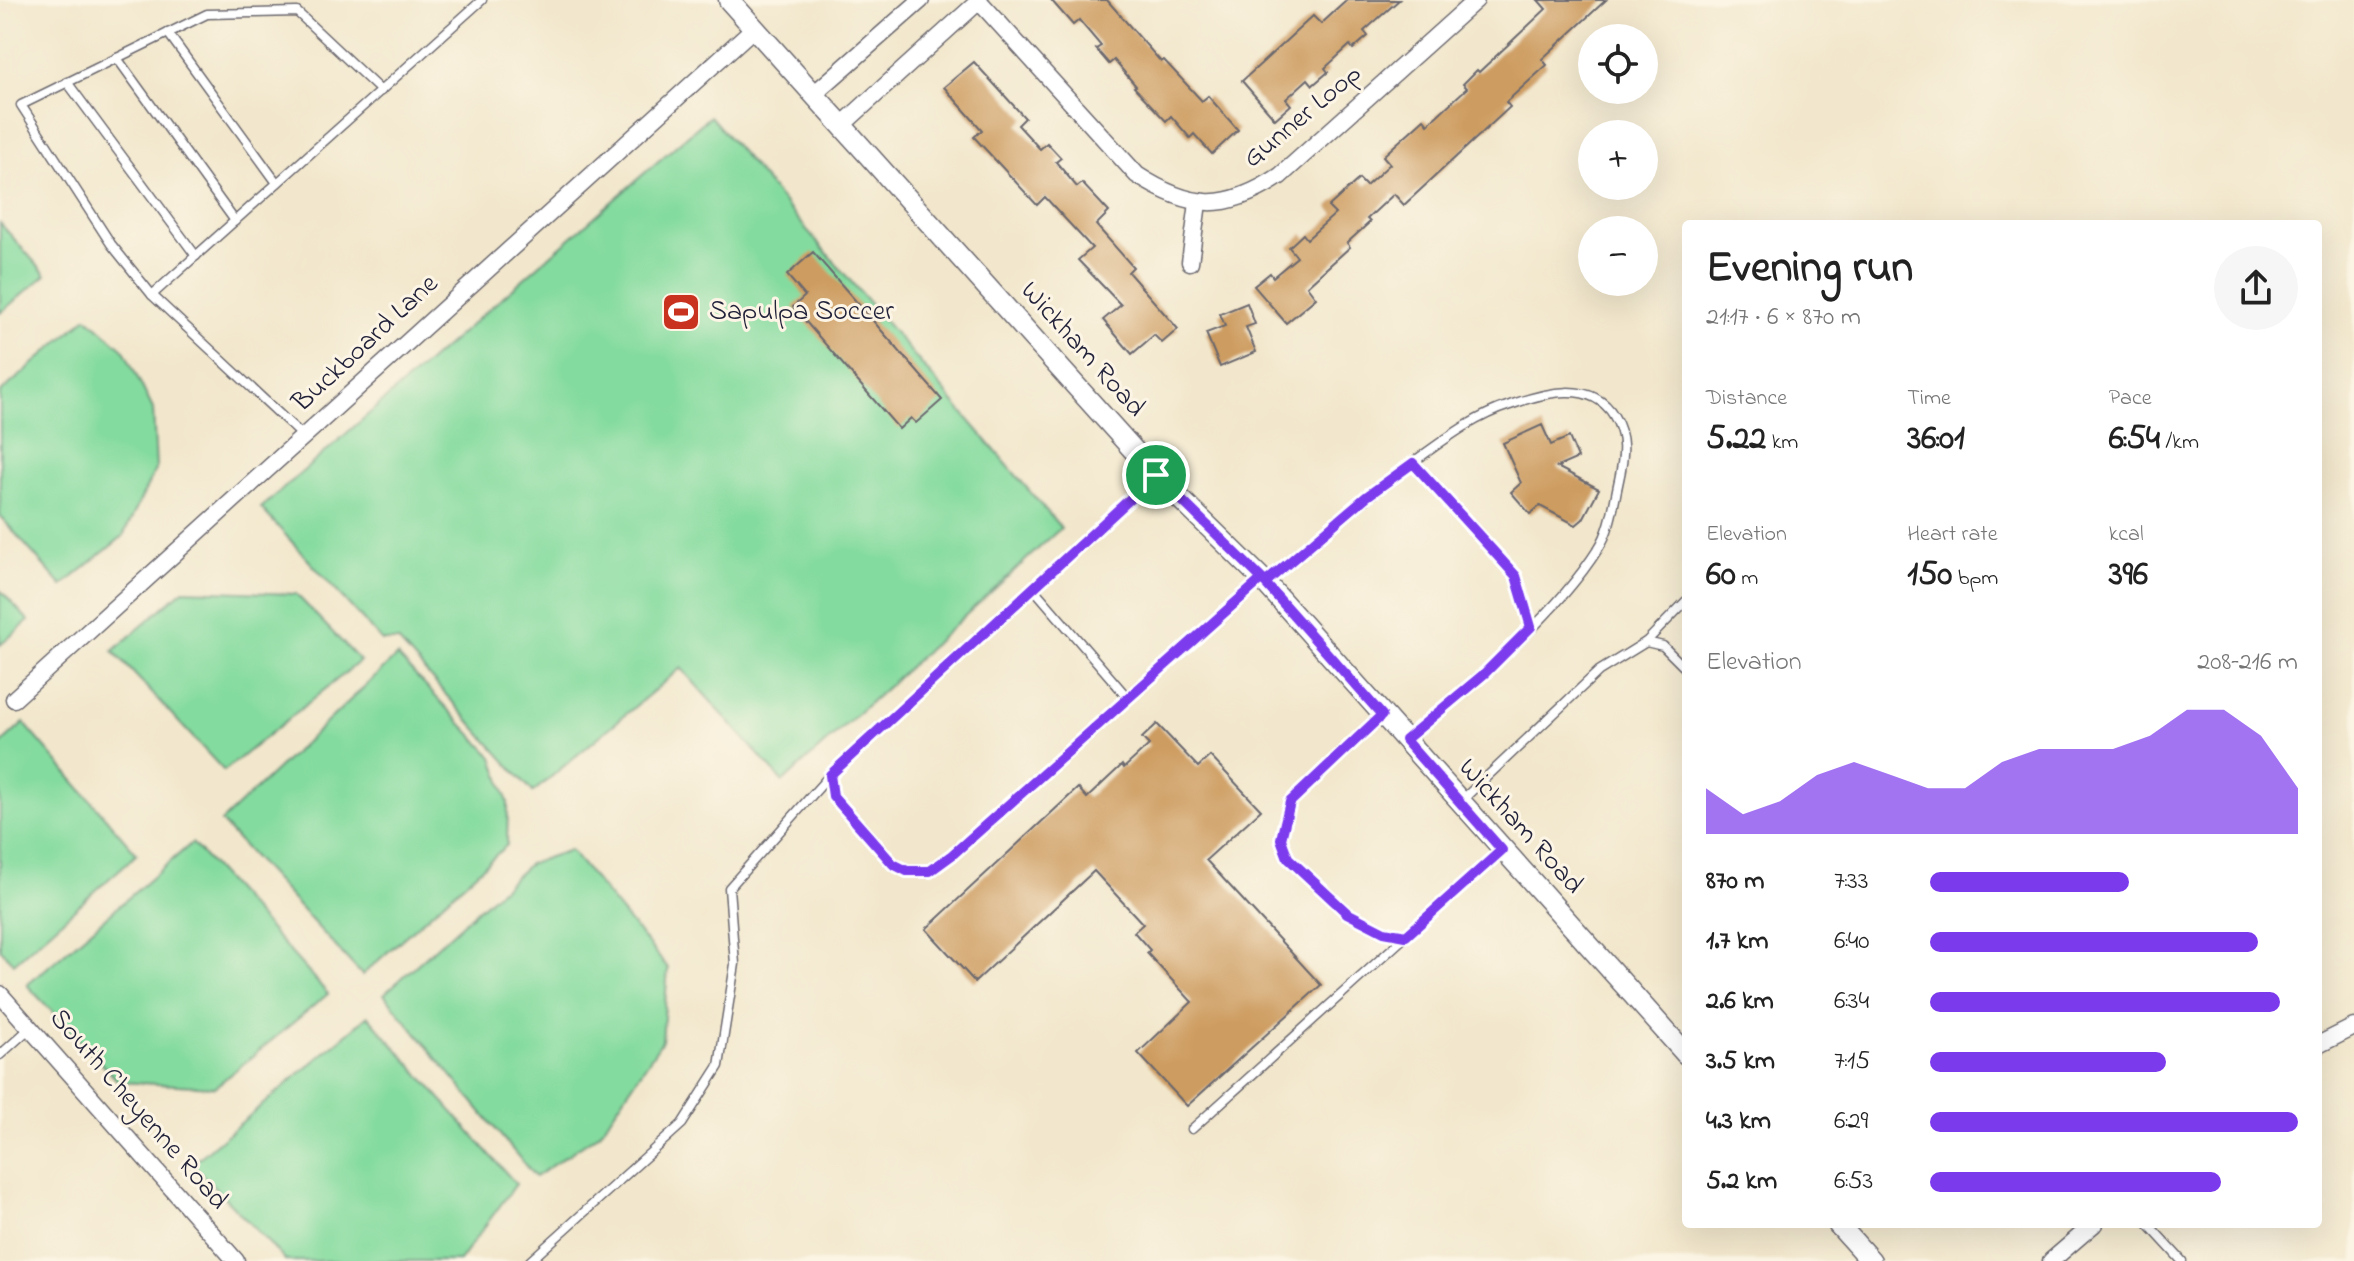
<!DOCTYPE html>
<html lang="en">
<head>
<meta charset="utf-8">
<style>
  body { margin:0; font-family:"Indie Flower",sans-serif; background:#f6f6f6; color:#222; height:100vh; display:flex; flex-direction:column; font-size:30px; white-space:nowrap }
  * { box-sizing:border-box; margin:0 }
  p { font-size:26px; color:#767676 }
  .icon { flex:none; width:44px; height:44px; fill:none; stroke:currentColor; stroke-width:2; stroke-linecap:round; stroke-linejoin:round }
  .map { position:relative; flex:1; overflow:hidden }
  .side { position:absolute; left:1682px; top:220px; width:640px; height:1008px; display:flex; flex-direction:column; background:#fff; border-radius:8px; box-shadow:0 8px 32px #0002 }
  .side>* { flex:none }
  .fabs { position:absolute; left:1578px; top:24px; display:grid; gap:16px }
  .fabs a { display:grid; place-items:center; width:80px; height:80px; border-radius:50%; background:#fff; box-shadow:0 8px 32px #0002; font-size:40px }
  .pin { position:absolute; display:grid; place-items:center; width:68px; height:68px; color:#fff; margin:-34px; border:4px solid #fff; border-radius:50%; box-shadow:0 2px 8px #0007 }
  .round { display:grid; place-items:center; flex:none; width:84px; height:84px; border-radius:42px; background:#f6f6f6 }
  .head { display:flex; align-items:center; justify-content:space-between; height:136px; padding:0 24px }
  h1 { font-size:44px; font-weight:700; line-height:60px }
  .metrics { display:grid; grid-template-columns:repeat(3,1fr); gap:12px; height:136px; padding:8px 24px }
  .metrics div { display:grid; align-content:center }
  .metrics b { font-size:34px; font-weight:700 }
  .metrics small { font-size:22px; font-weight:400 }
  .metrics p { font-size:22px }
  .chart { height:224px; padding:16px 24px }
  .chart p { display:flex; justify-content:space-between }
  .chart svg { width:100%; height:144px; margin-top:8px; fill:#7c3aed; opacity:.7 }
  ul { padding:0 24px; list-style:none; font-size:26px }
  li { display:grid; grid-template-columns:128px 96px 1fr; align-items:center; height:60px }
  li i { height:20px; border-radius:10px; background:#7c3aed }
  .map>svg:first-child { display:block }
  .green { fill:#84db9f; stroke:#537e6d; stroke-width:2 }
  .building { fill:#cd9c61 }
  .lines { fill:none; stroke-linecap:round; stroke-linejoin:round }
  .service-casing { stroke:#6b676e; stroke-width:11 }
  .minor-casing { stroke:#6b676e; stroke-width:19 }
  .tertiary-casing { stroke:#6b676e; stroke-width:23 }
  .service { stroke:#fff; stroke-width:8 }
  .minor { stroke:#fff; stroke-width:16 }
  .tertiary { stroke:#fff; stroke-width:20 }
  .route-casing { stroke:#fff; stroke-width:16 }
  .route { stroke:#7c3aed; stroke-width:10 }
  .labels { text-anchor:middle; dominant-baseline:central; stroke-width:6; stroke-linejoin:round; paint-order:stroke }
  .street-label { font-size:28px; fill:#22223b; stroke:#fcf5e5 }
  .poi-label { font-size:28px; fill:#22223b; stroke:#fcf5e5; text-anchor:start }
</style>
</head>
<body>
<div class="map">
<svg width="2354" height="1261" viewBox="0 0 2354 1261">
  <rect width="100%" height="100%" fill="#fcf5e5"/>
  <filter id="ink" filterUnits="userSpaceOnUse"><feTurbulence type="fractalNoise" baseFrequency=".0125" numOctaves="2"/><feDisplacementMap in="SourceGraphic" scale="16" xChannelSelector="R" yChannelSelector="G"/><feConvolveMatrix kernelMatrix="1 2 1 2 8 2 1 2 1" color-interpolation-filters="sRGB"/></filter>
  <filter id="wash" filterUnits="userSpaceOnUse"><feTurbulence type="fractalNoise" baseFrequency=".006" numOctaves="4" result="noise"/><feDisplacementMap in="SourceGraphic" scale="32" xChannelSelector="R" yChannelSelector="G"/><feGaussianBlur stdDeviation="1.8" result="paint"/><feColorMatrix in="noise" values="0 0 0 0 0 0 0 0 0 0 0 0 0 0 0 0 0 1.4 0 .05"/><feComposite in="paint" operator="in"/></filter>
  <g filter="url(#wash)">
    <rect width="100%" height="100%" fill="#f2e7cc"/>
    <g class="green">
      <polygon points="710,116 1061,528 783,782 681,668 533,792 398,641 382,641 261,508"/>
      <polygon points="0,223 46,275 0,313"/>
      <polygon points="87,317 124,350 153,409 156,468 123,536 62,586 0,516 0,393"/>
      <polygon points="0,590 29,621 0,645"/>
      <polygon points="183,590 296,594 360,661 224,771 113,651"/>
      <polygon points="397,656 493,757 508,803 507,845 362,975 221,822"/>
      <polygon points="24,723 137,854 14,963 0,949 0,745"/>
      <polygon points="192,843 328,994 215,1087 119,1082 27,985"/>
      <polygon points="570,850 668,968 662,1041 600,1133 535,1177 384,994 529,864"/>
      <polygon points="368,1016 516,1184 459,1261 286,1261 192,1164"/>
    </g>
    <g id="blocks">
      <g class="building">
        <polygon points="1051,0 1107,0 1161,62 1164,60 1202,101 1208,96 1238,130 1212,154 1194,134 1190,138 1171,116 1166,121 1134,87 1136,86 1114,60 1109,64 1096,49 1101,46 1079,20 1073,25"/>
        <polygon points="1347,0 1399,0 1364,31 1368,36 1353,49 1350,45 1325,68 1328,72 1313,85 1308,79 1286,99 1291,105 1275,119 1242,81 1313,16 1321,24"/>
        <polygon points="1538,0 1606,0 1542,59 1547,65 1506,102 1510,107 1471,143 1404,205 1394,194 1367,219 1370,222 1347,243 1350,247 1307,286 1316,298 1286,323 1254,286 1270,273 1273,277 1297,257 1289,247 1303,234 1307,239 1335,214 1328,207 1359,179 1366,186 1390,164 1383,156 1424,119 1428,124 1467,88 1463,84 1477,70 1479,72 1546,9"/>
        <polygon points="974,62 1025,118 1018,125 1040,149 1047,143 1061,158 1056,162 1077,187 1082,183 1109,212 1096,225 1133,267 1128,272 1178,329 1162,343 1154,335 1132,354 1103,320 1121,305 1078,260 1092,248 1045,197 1037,205 974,137 982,130 944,87"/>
        <polygon points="813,252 942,400 916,423 911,418 899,429 793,307 805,296 787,275"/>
        <polygon points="1247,303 1255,324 1246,327 1256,352 1220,367 1206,333 1225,326 1220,314"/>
        <polygon points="1542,425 1551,445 1569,437 1578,458 1557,467 1599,489 1583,519 1576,525 1540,506 1530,514 1511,492 1521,483 1503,443"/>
        <polygon points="1157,724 1198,767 1210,756 1261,810 1206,860 1321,985 1187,1106 1138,1053 1192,1002 1147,953 1150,950 1134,932 1143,924 1094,871 975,982 926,929 1078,788 1087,798 1122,765 1124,768 1149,745 1142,738"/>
      </g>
    </g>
  </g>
  <g filter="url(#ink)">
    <use href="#blocks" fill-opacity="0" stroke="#6b676e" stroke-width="2"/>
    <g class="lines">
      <g class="service-casing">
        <g id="service">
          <polyline points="168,33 277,183"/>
          <polyline points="117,58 235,221"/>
          <polyline points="67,82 196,256"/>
          <polyline points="152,295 111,244 21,105 207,14 297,12 381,91"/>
          <polyline points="304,437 152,295 482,0"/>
          <polyline points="1413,463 1516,576 1531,627"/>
          <polyline points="1156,475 830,775 833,796 893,864 907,871 930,871 952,855 1260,580"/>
          <path d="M1266,582C1315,540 1364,499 1416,460C1445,439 1475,416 1510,405C1543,393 1592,379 1614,416C1627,437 1624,457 1619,480C1614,502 1611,530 1598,549C1553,620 1469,686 1405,740"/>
          <polyline points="1034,589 1128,698"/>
          <polyline points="1646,642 1686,601"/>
          <polyline points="1382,715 1290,802 1281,839 1288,858 1347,913 1384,932 1406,936 1502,850"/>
          <polyline points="1460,802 1599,671 1646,642 1663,646 1686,669"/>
          <polyline points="0,1055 30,1028"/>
          <polyline points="1192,1129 1406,936"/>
          <polyline points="2148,1224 2182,1261"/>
          <polyline points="530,1261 682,1124 719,1066 735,964 729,888 830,775"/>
        </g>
      </g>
      <g class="minor-casing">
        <g id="minor">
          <path d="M978,0L1137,175C1191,210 1226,212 1280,176L1476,0"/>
          <polyline points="814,94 921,0"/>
          <polyline points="842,125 979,1"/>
          <polyline points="1190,262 1198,203"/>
          <polyline points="14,699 754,28"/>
          <polyline points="0,994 236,1261"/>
          <polyline points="2318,1045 2354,1027"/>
          <polyline points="2051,1261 2094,1224"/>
        </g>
      </g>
      <g class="tertiary-casing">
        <g id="tertiary">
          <polyline points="729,0 1156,475 1262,579 1686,1054"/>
          <polyline points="1838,1224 1871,1261"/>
        </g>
      </g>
      <use href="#service" class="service"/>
      <use href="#minor" class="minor"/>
      <use href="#tertiary" class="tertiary"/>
    </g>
  </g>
  <g class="lines" filter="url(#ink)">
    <g class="route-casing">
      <polyline id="route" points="1156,475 830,775 833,796 893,864 907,871 930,871 952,855 1262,579 1265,583 1382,715 1290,802 1281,839 1288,858 1347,913 1384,932 1406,936 1502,850 1405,740 1484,674 1531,627 1516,576 1413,463 1366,497 1265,583 1262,579 1156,475"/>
    </g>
    <use href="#route" class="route"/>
  </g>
  <defs>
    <g id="stadium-square" transform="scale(2)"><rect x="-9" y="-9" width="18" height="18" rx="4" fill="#c8321e" stroke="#fcf5e5"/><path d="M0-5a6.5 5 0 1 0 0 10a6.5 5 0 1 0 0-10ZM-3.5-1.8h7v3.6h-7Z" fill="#fff"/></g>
  </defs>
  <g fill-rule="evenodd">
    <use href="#stadium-square" x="681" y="312"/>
  </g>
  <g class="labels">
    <g class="street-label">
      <text transform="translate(1303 117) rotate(-40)">Gunner Loop</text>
      <text transform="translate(366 344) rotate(-43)">Buckboard Lane</text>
      <text transform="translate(1082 350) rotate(48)">Wickham Road</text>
      <text transform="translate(1520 827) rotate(48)">Wickham Road</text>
      <text transform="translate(138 1110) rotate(49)">South Cheyenne Road</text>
    </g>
    <g class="poi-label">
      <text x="709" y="312">Sapulpa Soccer</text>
    </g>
  </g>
</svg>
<div class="fabs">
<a><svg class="icon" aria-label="locate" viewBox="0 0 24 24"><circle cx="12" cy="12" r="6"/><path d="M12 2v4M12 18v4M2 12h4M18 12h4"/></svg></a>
<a>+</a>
<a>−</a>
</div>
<div class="pin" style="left:1156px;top:475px;background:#1e9e55"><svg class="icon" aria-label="arrive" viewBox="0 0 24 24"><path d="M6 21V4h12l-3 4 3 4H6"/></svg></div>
<section class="side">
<div class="head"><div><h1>Evening run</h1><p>21:17 · 6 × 870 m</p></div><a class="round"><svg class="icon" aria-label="share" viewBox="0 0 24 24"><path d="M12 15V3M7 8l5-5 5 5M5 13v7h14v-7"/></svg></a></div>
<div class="metrics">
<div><p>Distance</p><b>5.22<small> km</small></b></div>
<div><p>Time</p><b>36:01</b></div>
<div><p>Pace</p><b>6:54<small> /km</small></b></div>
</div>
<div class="metrics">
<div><p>Elevation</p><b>60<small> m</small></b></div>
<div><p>Heart rate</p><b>150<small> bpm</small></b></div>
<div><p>kcal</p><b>396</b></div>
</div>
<div class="chart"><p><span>Elevation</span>208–216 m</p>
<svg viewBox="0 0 160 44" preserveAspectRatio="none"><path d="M0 44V30L10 38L20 34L30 26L40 22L50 26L60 30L70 30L80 22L90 18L100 18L110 18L120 14L130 6L140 6L150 14L160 30V44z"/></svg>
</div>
<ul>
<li><b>870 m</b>7:33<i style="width:54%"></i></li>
<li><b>1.7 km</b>6:40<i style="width:89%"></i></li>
<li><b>2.6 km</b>6:34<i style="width:95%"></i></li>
<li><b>3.5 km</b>7:15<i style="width:64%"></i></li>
<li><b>4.3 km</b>6:29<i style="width:100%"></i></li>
<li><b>5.2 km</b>6:53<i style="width:79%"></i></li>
</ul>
</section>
</div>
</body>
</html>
